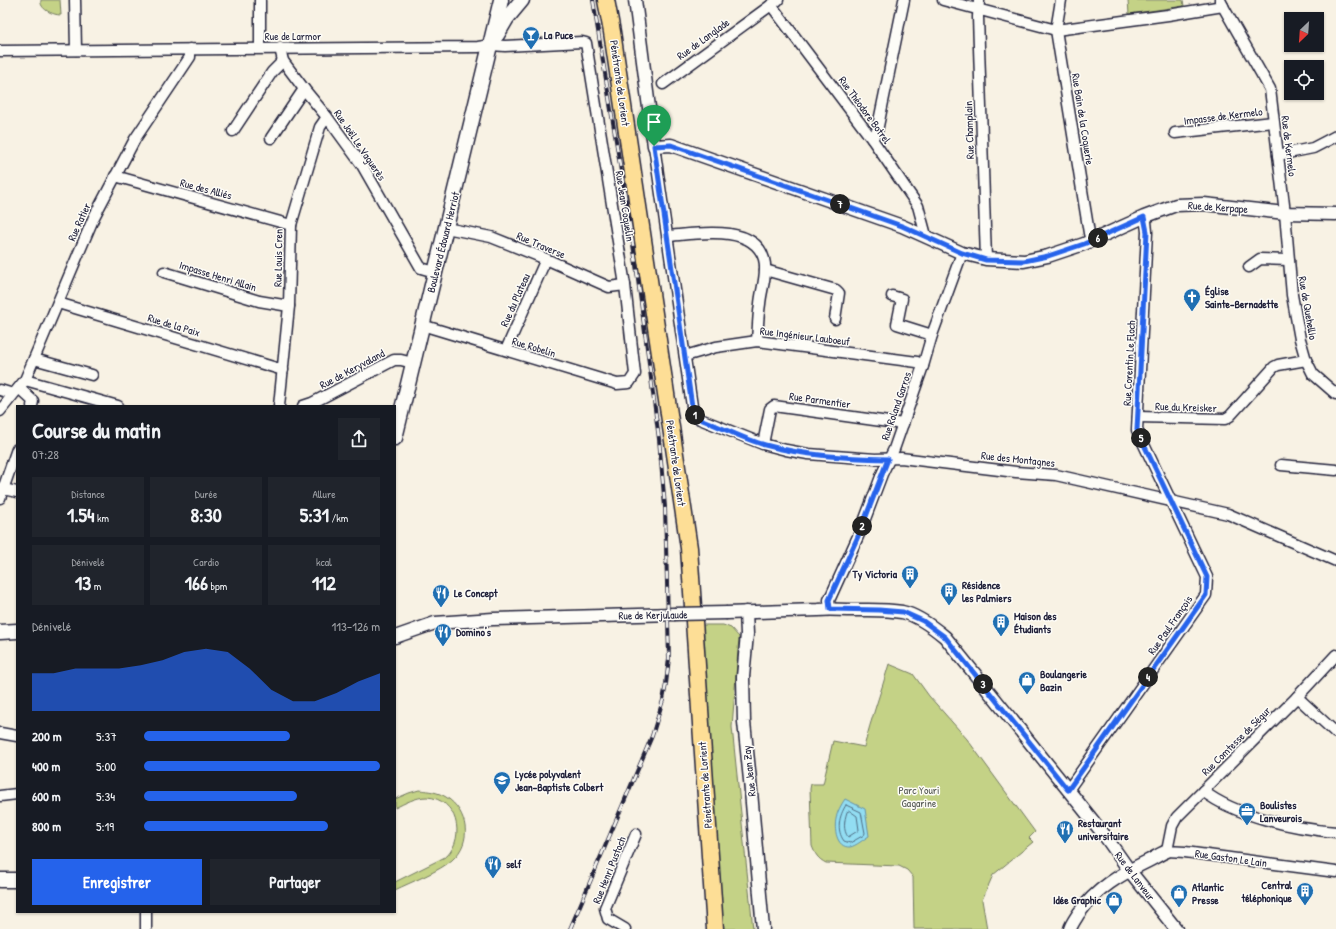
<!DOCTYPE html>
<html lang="fr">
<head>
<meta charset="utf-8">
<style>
  body { margin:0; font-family:"Patrick Hand",sans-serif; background:#20242c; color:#f1f3f6; height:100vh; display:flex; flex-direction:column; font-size:15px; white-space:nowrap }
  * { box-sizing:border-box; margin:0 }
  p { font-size:13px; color:#9ea1a6 }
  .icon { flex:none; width:22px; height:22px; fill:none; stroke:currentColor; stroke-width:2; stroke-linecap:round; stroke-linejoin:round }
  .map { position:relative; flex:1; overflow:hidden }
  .details { position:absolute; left:16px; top:405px; width:380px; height:508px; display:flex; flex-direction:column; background:#171b24; border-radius:0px; box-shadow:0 1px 3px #0004 }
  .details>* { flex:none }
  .needle { width:26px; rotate:205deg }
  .controls { position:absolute; left:1284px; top:12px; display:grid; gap:8px }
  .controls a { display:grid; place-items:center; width:40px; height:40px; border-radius:0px; background:#171b24; box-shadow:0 1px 3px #0004; font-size:20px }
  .pin { position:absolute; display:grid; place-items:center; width:34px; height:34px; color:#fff; margin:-41px -17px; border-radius:50% 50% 50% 0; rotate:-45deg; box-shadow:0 0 4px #0007 }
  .pin .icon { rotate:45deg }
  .km { position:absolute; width:20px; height:20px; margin:-10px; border-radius:50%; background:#222; color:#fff; font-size:11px; line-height:20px; text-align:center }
  .round { display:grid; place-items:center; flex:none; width:42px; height:42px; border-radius:0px; background:#20242c }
  .summary { display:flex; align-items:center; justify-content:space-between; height:68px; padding:0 16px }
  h1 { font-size:22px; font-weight:700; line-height:30px }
  .stats { display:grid; grid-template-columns:repeat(3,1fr); gap:6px; height:68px; padding:4px 16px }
  .stats div { display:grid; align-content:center; border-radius:0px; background:#20242c; text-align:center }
  .stats b { font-size:20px; font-weight:700 }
  .stats small { font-size:11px; font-weight:400 }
  .stats p { font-size:11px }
  .chart { height:112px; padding:8px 16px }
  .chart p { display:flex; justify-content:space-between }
  .chart svg { width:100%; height:72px; margin-top:4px; fill:#2563eb; opacity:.7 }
  .primary-button { display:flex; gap:8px; margin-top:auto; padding:8px 16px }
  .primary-button a { flex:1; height:46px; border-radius:0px; background:#2563eb; color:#fff; font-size:16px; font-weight:700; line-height:46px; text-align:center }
  .primary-button a+a { background:#20242c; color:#f1f3f6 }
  ul { padding:0 16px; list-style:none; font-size:13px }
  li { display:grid; grid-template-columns:64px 48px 1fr; align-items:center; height:30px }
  li i { height:10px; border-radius:5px; background:#2563eb }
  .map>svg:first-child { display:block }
  .green { fill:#c4d286; stroke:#737a60 }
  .water { fill:#92ddf2; stroke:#6592a9 }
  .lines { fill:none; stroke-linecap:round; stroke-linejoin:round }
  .shore { stroke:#4f6d84; stroke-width:1 }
  .minor-casing { stroke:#22223b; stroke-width:13 }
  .tertiary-casing { stroke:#22223b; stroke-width:15 }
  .secondary-casing { stroke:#22223b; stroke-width:17 }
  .primary-casing { stroke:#22223b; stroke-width:19 }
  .minor { stroke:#fdfcf7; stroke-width:10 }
  .tertiary { stroke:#fdfcf7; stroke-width:12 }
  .secondary { stroke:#fdfcf7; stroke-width:14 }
  .primary { stroke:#fdde96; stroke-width:16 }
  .rail-casing { stroke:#22223b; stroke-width:4 }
  .rail { stroke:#fdfcf7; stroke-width:2.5; stroke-dasharray:8; stroke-linecap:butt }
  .tertiary-bridge-casing { stroke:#22223b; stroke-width:15; stroke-linecap:butt }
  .tertiary-bridge { stroke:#fdfcf7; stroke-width:12 }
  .route-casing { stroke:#fff; stroke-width:8 }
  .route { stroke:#2563eb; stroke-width:5 }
  .labels { text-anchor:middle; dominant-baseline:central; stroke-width:3; stroke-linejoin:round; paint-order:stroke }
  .poi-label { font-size:11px; font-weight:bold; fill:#22223b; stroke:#fdfcf7; text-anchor:start }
  .street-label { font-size:11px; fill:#22223b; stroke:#fdfcf7 }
  .park-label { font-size:11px; fill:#535752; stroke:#fdfcf7 }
</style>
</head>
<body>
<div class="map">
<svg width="1336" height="929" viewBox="0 0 1336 929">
  <rect width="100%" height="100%" fill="#f8f2e4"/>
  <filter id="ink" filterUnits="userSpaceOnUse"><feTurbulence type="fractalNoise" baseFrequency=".025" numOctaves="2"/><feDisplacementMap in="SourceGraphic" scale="8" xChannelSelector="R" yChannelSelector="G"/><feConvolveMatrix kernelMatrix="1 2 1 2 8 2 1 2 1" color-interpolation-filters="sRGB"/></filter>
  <g filter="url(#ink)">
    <g class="green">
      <path d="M41,0H60L61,15C53,15 39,9 41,0Z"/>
      <polygon points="1128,0 1183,0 1184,6 1129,14"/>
      <polygon points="696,625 723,625 731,628 739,637 732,727 753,929 723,929 709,784"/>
      <path d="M889,664L913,674L929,696L967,739L1035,832L1029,838L1033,842L993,875L982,900L987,929H914L913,877L907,870L899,866L826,863C818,859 815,854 812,846L810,789L811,784H823L833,741L864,747C871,719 881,692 889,664Z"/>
      <path d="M419,790C429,791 438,792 446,797C468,811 473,842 452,860C440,871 411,882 395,890V882L447,856C466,836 457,799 427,797C416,797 405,803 395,808V799L409,793Z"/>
    </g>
    <path class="water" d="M845,799L865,809L869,836C864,839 856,846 850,847C836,848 834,828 836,819C837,812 841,805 845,799Z"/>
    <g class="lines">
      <g class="shore">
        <path d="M846,805L861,812L865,833L864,835L850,843L844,841C836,830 839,816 846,805Z"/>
        <path d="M850,811L857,816L859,830L848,837C843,830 844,821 847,812Z"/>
      </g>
      <g class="minor-casing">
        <g id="minor">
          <polyline points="75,0 76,50"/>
          <polyline points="260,0 260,48"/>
          <polyline points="943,0 1056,30 1168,15 1223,6"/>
          <polyline points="979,0 978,17 986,259"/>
          <polyline points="1061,0 1056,30 1089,233 1091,241"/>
          <polyline points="1220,0 1225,10 1270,89 1285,213 1292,295 1300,339 1306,360 1313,374 1336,394"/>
          <polyline points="771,5 872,139 918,206 925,232 925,236"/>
          <polyline points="280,48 283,61 304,89 327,117 362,165 421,268 435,272"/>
          <polyline points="0,51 478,47 491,45 505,46 582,42 586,43 625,285 635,374 629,383 617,384 422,325"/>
          <polyline points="663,84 778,0"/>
          <polyline points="233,131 272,72 283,61"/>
          <polyline points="1175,133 1273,122"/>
          <polyline points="271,138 304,89"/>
          <polyline points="872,139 877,131 904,0"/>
          <polyline points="654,146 693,413 700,419 763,444 786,450 808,454 875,459 901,458 1016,472 1056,475 1228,514 1336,561"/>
          <polyline points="1278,155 1313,148 1336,136"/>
          <polyline points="115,176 291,225"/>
          <polyline points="446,228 491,237 546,259 609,287 625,285"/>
          <path d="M668,236C695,234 754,223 764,259C768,273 761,290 760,304C758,316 758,328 757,341"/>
          <polyline points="1249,267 1260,259 1289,260"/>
          <polyline points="765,270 836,290 839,293 835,319"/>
          <polyline points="164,272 259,301 289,306"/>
          <polyline points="892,296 902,299 897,324 932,335"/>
          <polyline points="58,303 283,370"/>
          <polyline points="506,350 546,259"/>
          <polyline points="685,356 716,347 757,341 917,362 923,366"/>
          <polyline points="34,359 92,375"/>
          <polyline points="25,380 118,406"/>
          <polyline points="19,388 33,401 32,406"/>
          <polyline points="0,390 13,394"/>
          <polyline points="279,406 289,306 291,225 320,127 327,117"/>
          <polyline points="303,406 312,403 394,360 401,360 413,363"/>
          <polyline points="0,411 25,380 94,217 135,139 190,57 190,49"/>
          <polyline points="1138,417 1225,419 1230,416 1274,367 1278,365 1306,360"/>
          <polyline points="763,444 770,409 774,406 903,424"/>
          <polyline points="1281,465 1336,470"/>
          <polyline points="3,489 17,492"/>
          <polyline points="0,498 17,449"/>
          <polyline points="830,609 829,600 831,596 860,532 882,474 894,449 923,366 932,335 962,253"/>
          <polyline points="1336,655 1297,697 1177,817 1172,826 1167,851 1185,852 1336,872"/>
          <polyline points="1297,697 1336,733"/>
          <polyline points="0,733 17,736"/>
          <polyline points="1068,790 1206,595 1207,577 1137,430 1147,232 1146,221 1144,217"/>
          <path d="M1203,791C1235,816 1296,829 1336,832"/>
          <polyline points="0,796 17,794"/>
          <polyline points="146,912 146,929"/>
          <polyline points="625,929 608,919 605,908 636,834"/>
        </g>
      </g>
      <g class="tertiary-casing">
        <g id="tertiary">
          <polyline points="635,0 654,146 671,145 902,226 962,253 986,259 1024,261 1048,256 1084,244 1144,217 1176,205 1204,204 1285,213 1336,214"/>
          <polyline points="746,612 747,634 743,677 744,722 750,780 763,929"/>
          <path d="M727,613L818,610C830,609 840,610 852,610C869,610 885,609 902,612C917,615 933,627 945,637L1077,801L1105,836L1129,870L1176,929"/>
          <polyline points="395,637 435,623 493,619 674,614"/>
          <path d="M1070,929C1072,923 1076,918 1079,913C1096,889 1121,874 1148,861C1154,858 1160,854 1167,851"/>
        </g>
      </g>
      <g class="secondary-casing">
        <g id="secondary">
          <polyline points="497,35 507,18 522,0"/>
          <polyline points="395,438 501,0"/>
          <polyline points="0,632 17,631"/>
          <polyline points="0,880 17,880"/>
        </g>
      </g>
      <g class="primary-casing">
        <polyline id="primary" points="606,0 612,32 689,548 715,929"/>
      </g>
      <use href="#minor" class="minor"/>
      <use href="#tertiary" class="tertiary"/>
      <use href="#secondary" class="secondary"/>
      <use href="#primary" class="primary"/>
      <g class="rail-casing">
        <polyline id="rail" points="570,929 652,736 663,700 666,684 669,658 665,507 659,439 635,257 593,0"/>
      </g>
      <use href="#rail" class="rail"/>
      <g class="tertiary-bridge-casing">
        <polyline id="tertiary-bridge" points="674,614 727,613"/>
      </g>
      <use href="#tertiary-bridge" class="tertiary-bridge"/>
    </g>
  </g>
  <g class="lines" filter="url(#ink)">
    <g class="route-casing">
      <path id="route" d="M671,145L902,226L962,253L986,260L1024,261L1048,256L1084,244L1144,217L1147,232L1137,430L1207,577L1206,595L1068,790L945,637L923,621L903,612L879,610L830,609L829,600L860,532L888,459C847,458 805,456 765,445C743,439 721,427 700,419L693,413L654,146Z"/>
    </g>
    <use href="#route" class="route"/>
  </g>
  <defs>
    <g id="bar-pin" transform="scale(0.9)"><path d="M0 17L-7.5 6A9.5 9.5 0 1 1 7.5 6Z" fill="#1f6fb2" stroke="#fdfcf7"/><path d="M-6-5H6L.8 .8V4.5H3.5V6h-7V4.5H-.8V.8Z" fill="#fff"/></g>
    <g id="church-pin" transform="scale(0.9)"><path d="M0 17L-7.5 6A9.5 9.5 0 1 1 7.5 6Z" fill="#1f6fb2" stroke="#fdfcf7"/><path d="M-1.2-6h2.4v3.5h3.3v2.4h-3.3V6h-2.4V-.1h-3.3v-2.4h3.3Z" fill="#fff"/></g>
    <g id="building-pin" transform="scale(0.9)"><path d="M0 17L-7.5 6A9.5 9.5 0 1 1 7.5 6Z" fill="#1f6fb2" stroke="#fdfcf7"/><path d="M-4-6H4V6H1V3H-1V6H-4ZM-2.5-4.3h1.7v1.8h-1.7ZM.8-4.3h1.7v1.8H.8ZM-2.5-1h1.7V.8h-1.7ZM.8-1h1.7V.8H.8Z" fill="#fff"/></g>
    <g id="restaurant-pin" transform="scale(0.9)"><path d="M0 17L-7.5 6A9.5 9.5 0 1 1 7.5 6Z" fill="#1f6fb2" stroke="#fdfcf7"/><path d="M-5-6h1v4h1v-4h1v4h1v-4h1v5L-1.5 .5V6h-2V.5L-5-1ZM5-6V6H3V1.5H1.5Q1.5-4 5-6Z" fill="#fff"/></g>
    <g id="shop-pin" transform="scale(0.9)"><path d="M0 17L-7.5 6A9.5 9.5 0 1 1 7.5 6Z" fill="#1f6fb2" stroke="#fdfcf7"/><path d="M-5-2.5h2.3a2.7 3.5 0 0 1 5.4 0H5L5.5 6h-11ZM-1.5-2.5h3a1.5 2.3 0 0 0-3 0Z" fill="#fff"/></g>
    <g id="school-pin" transform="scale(0.9)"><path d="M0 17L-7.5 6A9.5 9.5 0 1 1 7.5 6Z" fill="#1f6fb2" stroke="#fdfcf7"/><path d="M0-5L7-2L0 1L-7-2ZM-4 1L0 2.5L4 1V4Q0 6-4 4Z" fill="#fff"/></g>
    <g id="office-pin" transform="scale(0.9)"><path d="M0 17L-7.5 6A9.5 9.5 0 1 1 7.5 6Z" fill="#1f6fb2" stroke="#fdfcf7"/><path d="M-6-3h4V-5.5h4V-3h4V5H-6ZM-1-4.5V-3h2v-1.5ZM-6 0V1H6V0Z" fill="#fff"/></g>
  </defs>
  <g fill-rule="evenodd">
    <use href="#bar-pin" x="531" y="35"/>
    <use href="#church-pin" x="1192" y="297"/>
    <use href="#building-pin" x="910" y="574"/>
    <use href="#building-pin" x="949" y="591"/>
    <use href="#restaurant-pin" x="441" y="593"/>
    <use href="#building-pin" x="1001" y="622"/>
    <use href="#restaurant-pin" x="443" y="632"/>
    <use href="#shop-pin" x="1027" y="680"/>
    <use href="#school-pin" x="502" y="780"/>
    <use href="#office-pin" x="1247" y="811"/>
    <use href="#restaurant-pin" x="1065" y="829"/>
    <use href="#restaurant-pin" x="493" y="864"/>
    <use href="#building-pin" x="1305" y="891"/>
    <use href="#shop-pin" x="1179" y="893"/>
    <use href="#shop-pin" x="1114" y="900"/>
  </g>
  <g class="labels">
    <g class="poi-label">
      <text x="544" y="35">La Puce</text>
      <text x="1205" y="291">Église<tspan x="1205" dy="13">Sainte-Bernadette</tspan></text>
      <text x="897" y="574" text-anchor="end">Ty Victoria</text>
      <text x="962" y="585">Résidence<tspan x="962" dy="13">les Palmiers</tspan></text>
      <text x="454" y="593">Le Concept</text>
      <text x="1014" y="616">Maison des<tspan x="1014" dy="13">Étudiants</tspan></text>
      <text x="456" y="632">Domino's</text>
      <text x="1040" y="674">Boulangerie<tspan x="1040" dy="13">Bazin</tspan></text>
      <text x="515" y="774">Lycée polyvalent<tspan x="515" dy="13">Jean-Baptiste Colbert</tspan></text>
      <text x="1260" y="805">Boulistes<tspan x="1260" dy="13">Lanveurois</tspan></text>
      <text x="1078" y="823">Restaurant<tspan x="1078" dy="13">universitaire</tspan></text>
      <text x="506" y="864">self</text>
      <text x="1292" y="885" text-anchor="end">Central<tspan x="1292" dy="13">téléphonique</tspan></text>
      <text x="1192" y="887">Atlantic<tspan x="1192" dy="13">Presse</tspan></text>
      <text x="1101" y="900" text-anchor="end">Idée Graphic</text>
    </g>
    <g class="street-label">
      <text x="293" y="36">Rue de Larmor</text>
      <text transform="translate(703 39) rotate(-36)">Rue de Langlade</text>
      <text transform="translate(620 83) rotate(82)">Pénétrante de Lorient</text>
      <text transform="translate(865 110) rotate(54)">Rue Théodore Botrel</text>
      <text transform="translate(1223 116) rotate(-7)">Impasse de Kermelo</text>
      <text transform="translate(1083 119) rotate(81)">Rue Bain de la Coquerie</text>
      <text transform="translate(969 130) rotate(-92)">Rue Champlain</text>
      <text transform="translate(360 145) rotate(56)">Rue Joël Le Vaguerès</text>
      <text transform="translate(1289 146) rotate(83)">Rue de Kermelo</text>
      <text transform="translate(206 189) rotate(15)">Rue des Alliés</text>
      <text transform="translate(625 206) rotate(81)">Rue Jean Coquelin</text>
      <text transform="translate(1218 207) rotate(4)">Rue de Kerpape</text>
      <text transform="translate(79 222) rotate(-66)">Rue Ratier</text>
      <text transform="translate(443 242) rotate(-76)">Boulevard Édouard Herriot</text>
      <text transform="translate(541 245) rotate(23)">Rue Traverse</text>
      <text transform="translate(278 258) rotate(-89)">Rue Louis Cren</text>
      <text transform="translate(218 276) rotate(17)">Impasse Henri Allain</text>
      <text transform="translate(515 300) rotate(-66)">Rue du Plateau</text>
      <text transform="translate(1308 308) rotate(80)">Rue de Quehellio</text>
      <text transform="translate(174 325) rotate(17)">Rue de la Paix</text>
      <text transform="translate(805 336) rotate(7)">Rue Ingénieur Lauboeuf</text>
      <text transform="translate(534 347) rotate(17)">Rue Robelin</text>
      <text transform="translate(1129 363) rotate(-87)">Rue Corentin Le Floch</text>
      <text transform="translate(352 369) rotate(-28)">Rue de Keryvaland</text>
      <text transform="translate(820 400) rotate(8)">Rue Parmentier</text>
      <text transform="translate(896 406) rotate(-71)">Rue Roland Garros</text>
      <text transform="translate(1186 407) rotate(2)">Rue du Kreisker</text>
      <text transform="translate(1018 459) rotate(6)">Rue des Montagnes</text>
      <text transform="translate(676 463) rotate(82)">Pénétrante de Lorient</text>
      <text transform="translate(653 615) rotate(-1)">Rue de Kerjulaude</text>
      <text transform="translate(1170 625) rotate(-55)">Rue Paul François</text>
      <text transform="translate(1236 741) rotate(-45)">Rue Comtesse de Ségur</text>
      <text transform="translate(749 771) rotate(-96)">Rue Jean Zay</text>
      <text transform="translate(705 785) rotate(-94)">Pénétrante de Lorient</text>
      <text transform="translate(1231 858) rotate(8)">Rue Gaston Le Lain</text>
      <text transform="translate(609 870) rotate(-68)">Rue Henri Pustoch</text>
      <text transform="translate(1135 876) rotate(53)">Rue de Lanveur</text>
    </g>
    <g class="park-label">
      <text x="919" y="790">Parc Youri<tspan x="919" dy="13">Gagarine</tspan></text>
    </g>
  </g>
</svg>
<div class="controls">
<a><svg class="needle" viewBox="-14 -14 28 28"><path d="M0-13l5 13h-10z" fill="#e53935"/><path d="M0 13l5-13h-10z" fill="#9ea1a6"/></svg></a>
<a><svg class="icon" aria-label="locate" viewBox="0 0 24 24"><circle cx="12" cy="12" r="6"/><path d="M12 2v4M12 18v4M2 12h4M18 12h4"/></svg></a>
</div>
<div class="pin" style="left:654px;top:146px;background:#1e9e55"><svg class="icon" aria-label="arrive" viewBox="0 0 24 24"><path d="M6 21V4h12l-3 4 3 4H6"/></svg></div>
<b class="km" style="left:695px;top:415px">1</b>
<b class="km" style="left:862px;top:526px">2</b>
<b class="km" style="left:983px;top:684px">3</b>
<b class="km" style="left:1148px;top:677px">4</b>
<b class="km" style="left:1141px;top:438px">5</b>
<b class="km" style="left:1098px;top:238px">6</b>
<b class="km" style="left:840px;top:204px">7</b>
<section class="details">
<div class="summary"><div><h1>Course du matin</h1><p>07:28</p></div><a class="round"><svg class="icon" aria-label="share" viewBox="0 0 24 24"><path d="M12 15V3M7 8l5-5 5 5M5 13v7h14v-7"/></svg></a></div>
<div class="stats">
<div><p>Distance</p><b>1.54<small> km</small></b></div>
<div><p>Durée</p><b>8:30</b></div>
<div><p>Allure</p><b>5:31<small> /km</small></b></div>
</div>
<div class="stats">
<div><p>Dénivelé</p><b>13<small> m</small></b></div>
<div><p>Cardio</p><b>166<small> bpm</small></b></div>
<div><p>kcal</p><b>112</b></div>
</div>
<div class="chart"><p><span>Dénivelé</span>113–126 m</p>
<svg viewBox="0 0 160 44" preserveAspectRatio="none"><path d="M0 44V21L10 21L20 18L30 18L40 18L50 16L60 13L70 8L80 6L90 8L100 18L110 31L120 38L130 38L140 33L150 26L160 21V44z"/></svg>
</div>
<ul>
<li><b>200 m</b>5:37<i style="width:62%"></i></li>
<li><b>400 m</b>5:00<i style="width:100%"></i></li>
<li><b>600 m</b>5:34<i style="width:65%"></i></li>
<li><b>800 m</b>5:19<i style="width:78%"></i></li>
</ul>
<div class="primary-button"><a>Enregistrer</a><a>Partager</a></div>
</section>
</div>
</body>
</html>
